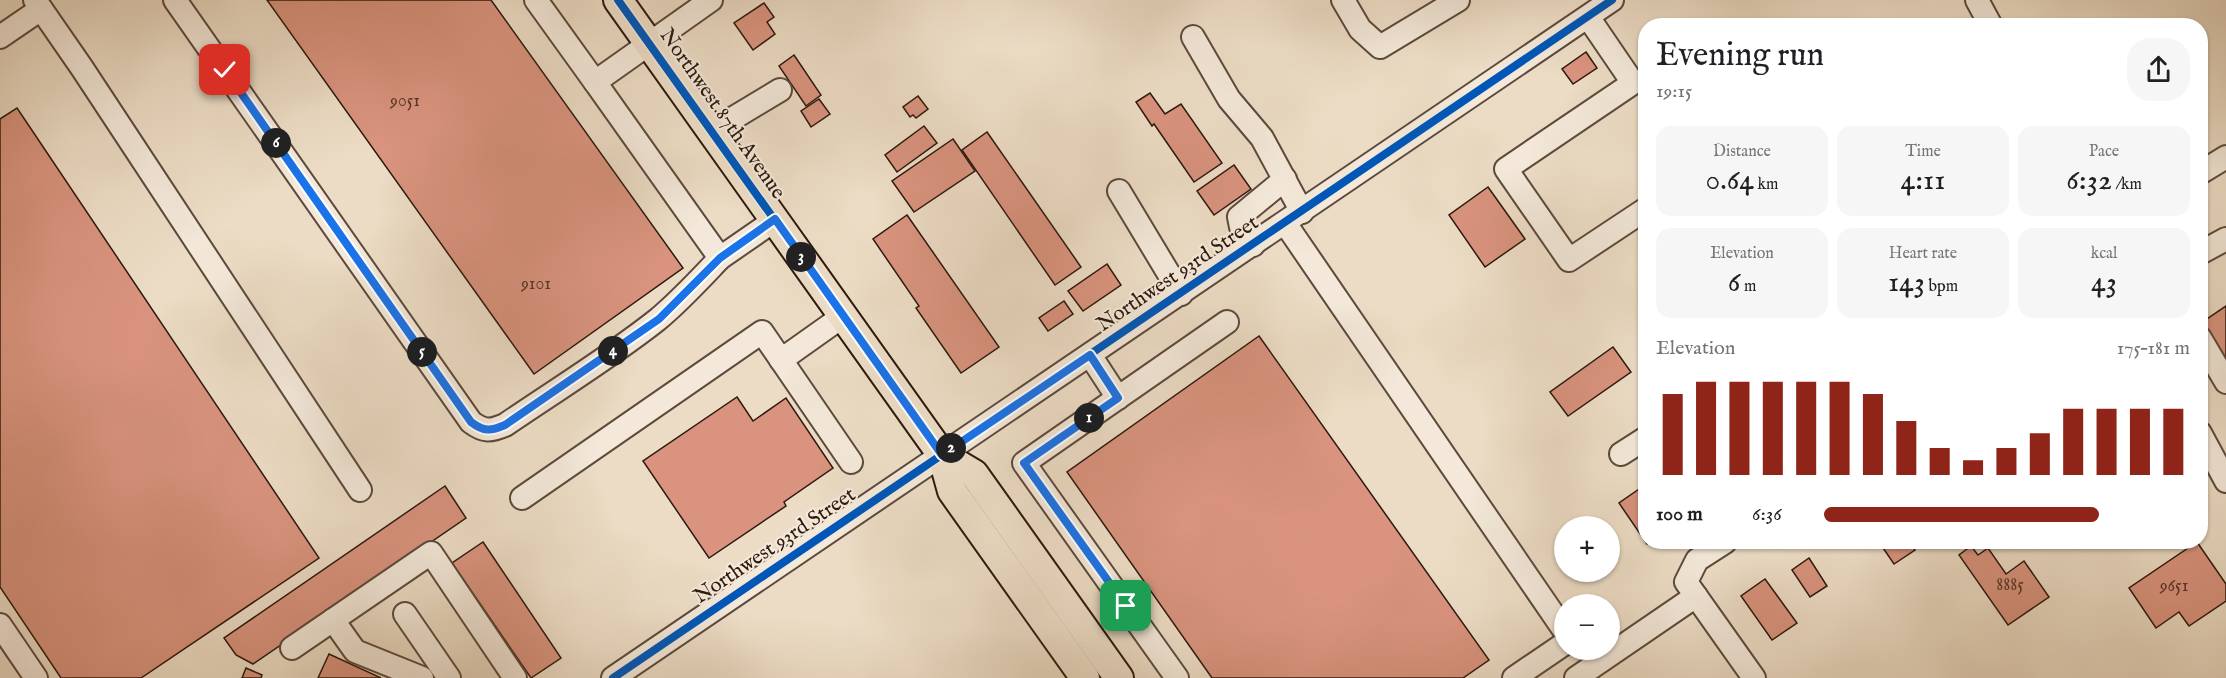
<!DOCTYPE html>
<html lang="en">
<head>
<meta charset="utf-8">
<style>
  body { margin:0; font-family:"IM FELL English",serif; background:#f6f6f6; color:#202124; height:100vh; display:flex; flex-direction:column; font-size:22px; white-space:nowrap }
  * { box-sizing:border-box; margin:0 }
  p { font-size:20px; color:#757577 }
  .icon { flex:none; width:33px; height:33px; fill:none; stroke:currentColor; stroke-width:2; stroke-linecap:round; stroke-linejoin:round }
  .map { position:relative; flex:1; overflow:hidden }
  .side { position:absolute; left:1638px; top:18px; width:570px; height:531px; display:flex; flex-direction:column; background:#fff; border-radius:24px; box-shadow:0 2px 4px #0004 }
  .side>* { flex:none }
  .tools { position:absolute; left:1554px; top:516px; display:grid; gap:12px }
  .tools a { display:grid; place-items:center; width:66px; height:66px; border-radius:50%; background:#fff; box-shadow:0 2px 4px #0004; font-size:30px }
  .pin { position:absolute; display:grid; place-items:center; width:51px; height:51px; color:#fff; margin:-26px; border-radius:12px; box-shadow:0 3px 9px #0006 }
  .km { position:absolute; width:30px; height:30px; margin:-15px; border-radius:50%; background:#222; color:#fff; font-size:16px; line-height:30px; text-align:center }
  .round { display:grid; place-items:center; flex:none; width:63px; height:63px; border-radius:24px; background:#f6f6f6 }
  .head { display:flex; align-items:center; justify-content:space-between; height:102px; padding:0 18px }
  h1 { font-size:33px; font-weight:600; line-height:45px }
  .stats { display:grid; grid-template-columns:repeat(3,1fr); gap:9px; height:102px; padding:6px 18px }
  .stats div { display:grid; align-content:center; border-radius:15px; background:#f6f6f6; text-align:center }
  .stats b { font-size:30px; font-weight:600 }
  .stats small { font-size:16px; font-weight:400 }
  .stats p { font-size:16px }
  .chart { height:168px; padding:12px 18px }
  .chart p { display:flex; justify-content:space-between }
  .chart svg { width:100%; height:108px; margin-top:6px; stroke:#8f2418; stroke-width:6 }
  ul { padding:0 18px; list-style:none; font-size:20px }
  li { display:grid; grid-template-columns:96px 72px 1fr; align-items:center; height:45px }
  li i { height:15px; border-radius:8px; background:#8f2418 }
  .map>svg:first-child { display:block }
  .building { fill:#d9937e; stroke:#2c180d; stroke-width:1.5 }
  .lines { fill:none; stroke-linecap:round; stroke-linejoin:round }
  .minor-casing { stroke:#5c493b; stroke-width:26 }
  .major-casing { stroke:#2c180d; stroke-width:32 }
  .minor { stroke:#f3e8d9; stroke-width:22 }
  .major { stroke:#ecdcc5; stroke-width:28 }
  .cycleway-casing { stroke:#f3e8d9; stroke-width:11 }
  .cycleway { stroke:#0057b8; stroke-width:8 }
  .route-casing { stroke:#fff; stroke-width:12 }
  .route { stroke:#1a73e8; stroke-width:8 }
  .labels { text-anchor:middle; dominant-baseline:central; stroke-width:4.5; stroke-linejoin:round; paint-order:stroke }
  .number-label { font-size:18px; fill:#573729 }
  .street-label { font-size:21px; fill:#2c180d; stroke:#f3e8d9 }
</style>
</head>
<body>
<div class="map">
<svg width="2226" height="678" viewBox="0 0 2226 678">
  <rect width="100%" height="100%" fill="#ecdcc5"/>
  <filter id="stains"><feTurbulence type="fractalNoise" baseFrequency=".00333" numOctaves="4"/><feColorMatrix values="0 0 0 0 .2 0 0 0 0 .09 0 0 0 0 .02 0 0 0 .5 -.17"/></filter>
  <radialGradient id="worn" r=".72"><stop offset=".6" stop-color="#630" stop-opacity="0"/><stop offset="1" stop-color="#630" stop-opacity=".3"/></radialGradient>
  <g class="building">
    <polygon points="267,0 491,0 683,268 534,374"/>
    <polygon points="764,3 774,17 767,22 775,34 753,50 734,23"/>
    <polygon points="1586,52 1597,68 1573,84 1562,69"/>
    <polygon points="794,55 821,95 806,106 779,66"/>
    <polygon points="1150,93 1165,114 1181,104 1222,163 1194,182 1154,124 1152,126 1136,102"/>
    <polygon points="918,96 928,109 916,118 913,115 910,117 903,107"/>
    <polygon points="819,99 830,114 811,127 801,111"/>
    <polygon points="17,108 319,558 141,678 61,678 0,587 0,119"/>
    <polygon points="924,126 937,143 897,172 885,155"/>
    <polygon points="987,132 1081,267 1055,285 962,150"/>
    <polygon points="953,139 975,171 914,212 892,181"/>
    <polygon points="1234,165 1251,189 1214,215 1197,191"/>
    <polygon points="1488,187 1525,239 1485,267 1449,215"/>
    <polygon points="907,215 999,347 961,373 916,308 919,306 873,239"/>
    <polygon points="1107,264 1121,285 1083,311 1068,291"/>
    <polygon points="1064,301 1073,314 1048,331 1039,318"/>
    <polygon points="2226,306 2226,359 2201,323"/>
    <polygon points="1259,336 1489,660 1463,678 1212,678 1067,472"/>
    <polygon points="1613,347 1631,372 1568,416 1550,392"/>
    <polygon points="737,397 753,421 786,398 833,468 784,502 786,506 709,558 643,461"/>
    <polygon points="445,486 466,518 253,664 236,655 224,638"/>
    <polygon points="1642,487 1646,493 1646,542 1650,542 1647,544 1619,503"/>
    <polygon points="483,542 561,658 531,678 452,563"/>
    <polygon points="1879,542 1909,542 1915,550 1894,564"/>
    <polygon points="2197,542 2226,584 2226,601 2189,626 2179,612 2156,628 2129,588"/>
    <polygon points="1971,546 1978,555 1988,548 2006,574 2024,561 2049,597 2008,625 1959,555"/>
    <polygon points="1809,558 1827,586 1810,597 1792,570"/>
    <polygon points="1765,579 1797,623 1772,640 1741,596"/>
    <polygon points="329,654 381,678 318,678"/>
    <polygon points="246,668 262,675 261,678 242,678"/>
  </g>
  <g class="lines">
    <g class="minor-casing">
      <g id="minor">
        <polyline points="35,0 82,68 360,490"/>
        <path d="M175,0L471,422C484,432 491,431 505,425C556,390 609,358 657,320C680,301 700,279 720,258"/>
        <polyline points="536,0 595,82 711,0"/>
        <polyline points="1343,0 1360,29 1380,47 1458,0"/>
        <polyline points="1977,0 1991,26"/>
        <polyline points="1588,17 1633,83 1506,169 1569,260 1646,209"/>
        <polyline points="0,37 41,9"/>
        <polyline points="1193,37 1229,99 1262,138 1302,212"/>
        <polyline points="595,82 720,258 775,220"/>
        <polyline points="712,131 780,90"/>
        <polyline points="2200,173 2226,157"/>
        <polyline points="1119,191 1181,294"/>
        <polyline points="1285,223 1564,630"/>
        <polyline points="1253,245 1241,227 1239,217 1285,179"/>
        <polyline points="2200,253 2226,239"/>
        <polyline points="2200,338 2226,382"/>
        <polyline points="1090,355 1118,398"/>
        <polyline points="781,360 843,316"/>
        <polyline points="2200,433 2226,481"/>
        <polyline points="1621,454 1646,438"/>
        <polyline points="522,498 762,332 851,462"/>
        <polyline points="1725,542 1697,560 1686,582 1754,678"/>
        <polyline points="405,614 449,678"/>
        <polyline points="333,620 355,651 422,678"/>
        <polyline points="0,625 36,678"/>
        <polyline points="292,648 431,553 515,678"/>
        <polyline points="613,678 1612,0"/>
        <polyline points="1177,678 1024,463 1227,322"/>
        <polyline points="1514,678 1564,644"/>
        <polyline points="1576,678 1696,596"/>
      </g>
    </g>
    <g class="major-casing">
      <g id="major">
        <polyline points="618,0 942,455 952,491 1085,678"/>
        <polyline points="942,455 974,474 1119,678"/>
      </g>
    </g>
    <use href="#minor" class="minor"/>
    <use href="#major" class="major"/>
    <g class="cycleway-casing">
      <g id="cycleway">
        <polyline points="618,0 942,455"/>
        <polyline points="613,678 1612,0"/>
      </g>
    </g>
    <use href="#cycleway" class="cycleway"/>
  </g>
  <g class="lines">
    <g class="route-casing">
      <path id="route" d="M225,70L471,422C484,432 491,431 505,425L659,319L720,258L775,219L942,455L1090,355L1118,398L1024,463L1126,606"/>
    </g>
    <use href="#route" class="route"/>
  </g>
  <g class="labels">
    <g class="number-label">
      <text x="405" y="101">9051</text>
      <text x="536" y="284">9101</text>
      <text x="2010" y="585">8885</text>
      <text x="2174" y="586">9651</text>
    </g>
    <g class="street-label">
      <text transform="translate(722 114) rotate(55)">Northwest 87th Avenue</text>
      <text transform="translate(1178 274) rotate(-34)">Northwest 93rd Street</text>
      <text transform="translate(775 546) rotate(-34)">Northwest 93rd Street</text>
    </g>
  </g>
  <rect width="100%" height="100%" filter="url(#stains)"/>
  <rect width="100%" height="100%" fill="url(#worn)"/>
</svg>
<div class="tools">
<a>+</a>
<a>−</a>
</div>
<div class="pin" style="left:1126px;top:606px;background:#1e9e55"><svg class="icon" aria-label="arrive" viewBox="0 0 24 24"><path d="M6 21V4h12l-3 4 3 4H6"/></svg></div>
<div class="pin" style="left:225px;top:70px;background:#d93025"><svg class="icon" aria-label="check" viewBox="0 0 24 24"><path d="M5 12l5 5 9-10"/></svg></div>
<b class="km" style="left:1089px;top:418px">1</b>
<b class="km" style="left:951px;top:448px">2</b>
<b class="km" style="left:801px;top:257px">3</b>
<b class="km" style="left:613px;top:351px">4</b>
<b class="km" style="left:422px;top:352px">5</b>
<b class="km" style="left:276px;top:143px">6</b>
<section class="side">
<div class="head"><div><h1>Evening run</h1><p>19:15</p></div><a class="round"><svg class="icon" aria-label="share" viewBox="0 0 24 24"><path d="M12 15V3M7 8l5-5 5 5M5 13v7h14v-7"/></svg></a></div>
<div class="stats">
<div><p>Distance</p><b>0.64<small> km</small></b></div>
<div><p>Time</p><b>4:11</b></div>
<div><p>Pace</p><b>6:32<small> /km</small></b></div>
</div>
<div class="stats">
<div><p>Elevation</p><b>6<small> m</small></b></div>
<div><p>Heart rate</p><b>143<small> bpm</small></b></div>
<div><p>kcal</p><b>43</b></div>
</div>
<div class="chart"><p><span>Elevation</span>175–181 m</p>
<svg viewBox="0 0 160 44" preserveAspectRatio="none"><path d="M5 44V11M15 44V6M25 44V6M35 44V6M45 44V6M55 44V6M65 44V11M75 44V22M85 44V33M95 44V38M105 44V33M115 44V27M125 44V17M135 44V17M145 44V17M155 44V17"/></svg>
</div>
<ul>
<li><b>100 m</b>6:36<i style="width:75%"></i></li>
</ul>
</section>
</div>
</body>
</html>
